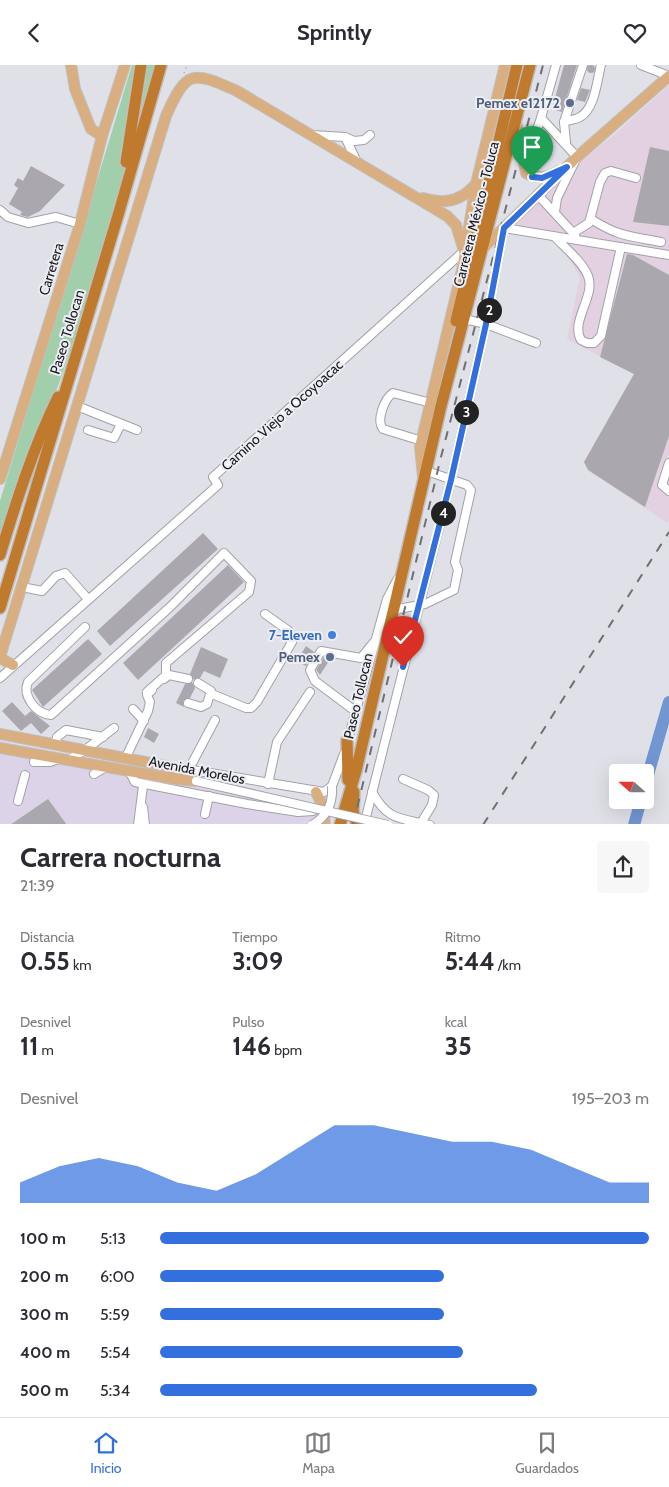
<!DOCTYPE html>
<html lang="es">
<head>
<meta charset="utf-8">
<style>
  body { margin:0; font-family:Cabin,sans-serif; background:#f7f7f7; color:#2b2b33; height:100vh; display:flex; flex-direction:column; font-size:19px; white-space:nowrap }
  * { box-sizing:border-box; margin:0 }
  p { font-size:16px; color:#7c7c81 }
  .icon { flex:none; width:28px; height:28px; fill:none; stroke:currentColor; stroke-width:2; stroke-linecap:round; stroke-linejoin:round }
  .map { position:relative; height:759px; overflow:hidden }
  .details { display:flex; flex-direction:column; background:#fff; flex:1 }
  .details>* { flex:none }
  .needle { width:32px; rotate:291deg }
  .fabs { position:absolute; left:609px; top:699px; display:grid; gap:10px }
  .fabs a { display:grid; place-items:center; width:45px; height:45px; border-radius:5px; background:#fff; box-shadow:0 5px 20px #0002; font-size:25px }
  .pin { position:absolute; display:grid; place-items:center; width:42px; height:42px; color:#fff; margin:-51px -21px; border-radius:50% 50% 50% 0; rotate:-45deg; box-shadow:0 0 5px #0007 }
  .pin .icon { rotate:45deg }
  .km { position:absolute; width:25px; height:25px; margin:-12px; border-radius:50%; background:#222; color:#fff; font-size:14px; line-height:25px; text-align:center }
  .round { display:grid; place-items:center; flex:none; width:52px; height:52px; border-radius:5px; background:#f7f7f7 }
  .overview { display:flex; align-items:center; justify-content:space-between; height:85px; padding:0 20px }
  h1 { font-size:28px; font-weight:700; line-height:38px }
  .stats { display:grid; grid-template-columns:repeat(3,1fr); gap:8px; height:85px; padding:5px 20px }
  .stats div { display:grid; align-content:center }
  .stats b { font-size:25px; font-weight:700 }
  .stats small { font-size:14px; font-weight:400 }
  .stats p { font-size:14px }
  .chart { height:140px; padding:10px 20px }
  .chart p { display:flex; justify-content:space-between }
  .chart svg { width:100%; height:90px; margin-top:5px; fill:#3370de; opacity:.7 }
  ul { padding:0 20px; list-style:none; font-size:16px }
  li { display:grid; grid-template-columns:80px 60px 1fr; align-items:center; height:38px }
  li i { height:12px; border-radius:6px; background:#3370de }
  header { display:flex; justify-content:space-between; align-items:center; height:65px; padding:0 20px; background:#fff; font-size:22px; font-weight:700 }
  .menu { display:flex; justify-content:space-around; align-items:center; height:70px; border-top:1px solid #e1e1e2; background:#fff; font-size:14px; color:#7c7c81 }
  .menu a { display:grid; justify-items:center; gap:2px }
  .menu .current { color:#3370de }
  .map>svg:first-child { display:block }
  .commercial { fill:#ddd3e8 }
  .industrial { fill:#e3d1e2 }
  .green { fill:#a2cfab }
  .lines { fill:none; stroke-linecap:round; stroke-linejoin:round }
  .river { stroke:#7196d2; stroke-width:12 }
  .building { fill:#aaa8ae }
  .minor-casing { stroke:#a1a2a8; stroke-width:10 }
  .major-casing { stroke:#bfbfbf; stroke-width:12 }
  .highway-casing { stroke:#bfbfbf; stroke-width:14 }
  .path { stroke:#8a8b90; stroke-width:1; stroke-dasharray:1 4; stroke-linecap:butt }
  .minor { stroke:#fff; stroke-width:8 }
  .major { stroke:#d9af81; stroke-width:10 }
  .highway { stroke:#c07a2d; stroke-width:11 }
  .rail { stroke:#6f6f74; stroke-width:2; stroke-dasharray:9 9; stroke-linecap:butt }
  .minor-bridge-casing { stroke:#a1a2a8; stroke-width:10; stroke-linecap:butt }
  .minor-bridge { stroke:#fff; stroke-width:8 }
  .route-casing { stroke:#fff; stroke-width:10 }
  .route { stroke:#3370de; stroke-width:6 }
  .service-dot { fill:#5c6f8a; stroke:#edeef5; stroke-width:2 }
  .shop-dot { fill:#3f7fe0; stroke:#edeef5; stroke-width:2 }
  .labels { text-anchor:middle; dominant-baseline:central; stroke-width:4; stroke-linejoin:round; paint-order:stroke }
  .service-label { font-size:14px; font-weight:bold; fill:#4e5e75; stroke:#edeef5; text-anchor:end }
  .street-label { font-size:14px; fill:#19191c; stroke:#edeef5 }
  .shop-label { font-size:14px; font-weight:bold; fill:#366cbe; stroke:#edeef5; text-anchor:end }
</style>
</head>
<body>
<header><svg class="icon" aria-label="back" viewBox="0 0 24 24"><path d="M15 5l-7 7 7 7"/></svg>Sprintly<svg class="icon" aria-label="heart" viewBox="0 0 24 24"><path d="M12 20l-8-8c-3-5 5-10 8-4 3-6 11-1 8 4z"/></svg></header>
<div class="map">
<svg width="669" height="760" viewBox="0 0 669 760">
  <rect width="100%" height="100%" fill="#e0e1e8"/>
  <polygon class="commercial" points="0,676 171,710 319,742 315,759 0,759"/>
  <polygon class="industrial" points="669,20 669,454 667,458 588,405 584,397 634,309 567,274 580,212 555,172 654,184 504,163 552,119 615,69"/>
  <polygon class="green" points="132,0 157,0 123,126 62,310 0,480 0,436"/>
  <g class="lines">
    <g class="river">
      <polyline points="645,720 669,637"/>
      <polyline points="634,760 641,735"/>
    </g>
  </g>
  <g class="building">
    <circle cx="591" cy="4" r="4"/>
    <polygon points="564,0 577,0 562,47 552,44"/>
    <polygon points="581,23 590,25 585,37 577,35"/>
    <polygon points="650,82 669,86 669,161 633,157"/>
    <polygon points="31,101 65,120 40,146 28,152 20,150 22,147 9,139 18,123 14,120 18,113 23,116"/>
    <polygon points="627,189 633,190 669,210 669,371 645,442 588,405 584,397 634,309 600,292"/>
    <polygon points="203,468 218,484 110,581 97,566"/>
    <polygon points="228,500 244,517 138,615 123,598"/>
    <polygon points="88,574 102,589 43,642 32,625"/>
    <polygon points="306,581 314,587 306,601 297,596"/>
    <polygon points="201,582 228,594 220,613 204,606 200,613 194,615 190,609"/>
    <polygon points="324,592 329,596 320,610 316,605"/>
    <polygon points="192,617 195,623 190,633 183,636 184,642 176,638 185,619"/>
    <polygon points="12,637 25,651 31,646 50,661 41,669 31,658 21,666 2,646"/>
    <polygon points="148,663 159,669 154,678 144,672"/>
    <polygon points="48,734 67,760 10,760"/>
  </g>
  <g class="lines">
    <g class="minor-casing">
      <g id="minor">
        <polyline points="641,0 669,11"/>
        <polyline points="541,53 577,92 557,133 555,147"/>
        <path d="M564,57C569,55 575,55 580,52C595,44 597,15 601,0"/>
        <polyline points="312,70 345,72 354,76 364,75 370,70"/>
        <polyline points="345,72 357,97"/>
        <polyline points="566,77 564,57 583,0"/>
        <polyline points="525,99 541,53 556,0"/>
        <polyline points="538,130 575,170"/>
        <polyline points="0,145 8,152 28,158 56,152 80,159"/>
        <path d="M591,154C619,172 630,171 661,177"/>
        <polyline points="573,168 589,158 600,117 605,108 611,106 636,113"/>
        <path d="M555,172C565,183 582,196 588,211C596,231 570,256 581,275L587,278H594L601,271L621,182"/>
        <polyline points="464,254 486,259 536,278"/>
        <polyline points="77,341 137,365"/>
        <polyline points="88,365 114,373 121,359"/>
        <path d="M422,376L383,364C376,356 384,334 393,328L431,338"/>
        <polyline points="669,398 662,420 669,426"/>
        <polyline points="27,523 42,526 56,511 65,508 87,533"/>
        <polyline points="393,545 425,539 454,525 458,505 455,497 471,425 467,420 427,406"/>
        <path d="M85,562L28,617C22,631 36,649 51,650L170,542L224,488L251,516L249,527L166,598V610L147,627"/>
        <polyline points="0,613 218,420 213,412 464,186"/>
        <polyline points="164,614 169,610 188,614"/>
        <polyline points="212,629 246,643 251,643 257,637 292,577 289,566 265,549"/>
        <polyline points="188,638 201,642 207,639 211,626 198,618"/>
        <polyline points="133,644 144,656"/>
        <polyline points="355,646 315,616 310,605 321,586 361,593 374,577"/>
        <polyline points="347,678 387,534 397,515"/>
        <polyline points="55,680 57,672 66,665 103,672"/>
        <polyline points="125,694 148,646 150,637 147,630 152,625"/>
        <polyline points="68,695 85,685 114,663"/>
        <polyline points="34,697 50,697 58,694"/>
        <polyline points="168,701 324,727 332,721 344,689"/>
        <polyline points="189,704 215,655"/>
        <polyline points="129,706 135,717 247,739 298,747 313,746 317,742"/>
        <polyline points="94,709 106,702"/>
        <polyline points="403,714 428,725 434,730 432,740 421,758"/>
        <polyline points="268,719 277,677 310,627"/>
        <path d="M372,727C388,756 400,753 430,760"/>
        <polyline points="18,736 25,710"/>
        <polyline points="143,742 145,760"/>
        <polyline points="205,749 209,731"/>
        <polyline points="138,760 143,721"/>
        <polyline points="364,760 451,415 486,259 504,163 669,190"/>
      </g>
    </g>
    <g class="major-casing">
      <g id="major">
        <polyline points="71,0 75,24 91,64 102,71"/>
        <path d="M516,57L526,108C538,115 547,112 559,106"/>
        <path d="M423,133C444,140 461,136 475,120"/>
        <polyline points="483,183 577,92 669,11"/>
        <polyline points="423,412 420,382 462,205 476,119 505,0"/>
        <polyline points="0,414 80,159 102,71 125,0"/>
        <path d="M0,592L166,51C187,4 192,6 237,26L447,151L456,160L464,186"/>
        <polyline points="0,593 13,600"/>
        <polyline points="0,669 166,701 188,715"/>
        <polyline points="0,683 174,714 196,716"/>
        <polyline points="316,727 323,741 325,760"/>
      </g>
    </g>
    <g class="highway-casing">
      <g id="highway">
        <polyline points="126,97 141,0"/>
        <polyline points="456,256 517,0"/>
        <path d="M0,490C16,437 33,383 58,332"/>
        <polyline points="0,543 119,147 161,0"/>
        <polyline points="347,675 348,715"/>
        <polyline points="354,727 353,746 357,760"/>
        <polyline points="340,760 356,706 441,341 530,0"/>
      </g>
    </g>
    <polyline class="path" points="184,8 187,0"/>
    <use href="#minor" class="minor"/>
    <use href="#major" class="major"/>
    <use href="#highway" class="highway"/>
    <g class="rail">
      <polyline points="353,760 441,392 543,0"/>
      <polyline points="483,760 669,467"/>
    </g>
    <g class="minor-bridge-casing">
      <g id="minor-bridge">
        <polyline points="196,716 388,760"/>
        <path d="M312,760C328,751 333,738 332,721"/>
      </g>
    </g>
    <use href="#minor-bridge" class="minor-bridge"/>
  </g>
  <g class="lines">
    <g class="route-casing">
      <polyline id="route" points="403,602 451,415 486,259 504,163 567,102 542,113 532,112"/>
    </g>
    <use href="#route" class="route"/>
  </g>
  <g class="service-dot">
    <circle cx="570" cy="38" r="5"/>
    <circle cx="330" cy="592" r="5"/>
  </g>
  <circle class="shop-dot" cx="332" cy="570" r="5"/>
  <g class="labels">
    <g class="service-label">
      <text x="560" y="38">Pemex e12172</text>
      <text x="320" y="592">Pemex</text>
    </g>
    <g class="street-label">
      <text transform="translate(476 149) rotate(-76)">Carretera México - Toluca</text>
      <text transform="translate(51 204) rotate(-73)">Carretera</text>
      <text transform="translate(67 267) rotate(-73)">Paseo Tollocan</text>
      <text transform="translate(282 350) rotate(-42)">Camino Viejo a Ocoyoacac</text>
      <text transform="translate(358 631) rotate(-77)">Paseo Tollocan</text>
      <text transform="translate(197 705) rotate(11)">Avenida Morelos</text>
    </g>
    <g class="shop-label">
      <text x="322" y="570">7-Eleven</text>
    </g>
  </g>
</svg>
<div class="fabs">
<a><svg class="needle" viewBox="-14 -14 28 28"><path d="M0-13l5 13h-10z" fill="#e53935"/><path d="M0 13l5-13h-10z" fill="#7c7c81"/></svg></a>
</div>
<div class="pin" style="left:532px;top:112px;background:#1e9e55"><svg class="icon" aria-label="arrive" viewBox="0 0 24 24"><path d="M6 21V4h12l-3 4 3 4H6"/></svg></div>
<div class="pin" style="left:403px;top:602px;background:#d93025"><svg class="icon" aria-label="check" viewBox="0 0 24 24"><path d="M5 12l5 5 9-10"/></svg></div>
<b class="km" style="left:489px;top:245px">2</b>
<b class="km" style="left:466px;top:347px">3</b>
<b class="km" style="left:443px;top:448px">4</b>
</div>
<section class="details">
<div class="overview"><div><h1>Carrera nocturna</h1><p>21:39</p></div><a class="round"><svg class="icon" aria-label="share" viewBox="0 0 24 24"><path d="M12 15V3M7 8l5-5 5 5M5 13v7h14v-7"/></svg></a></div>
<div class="stats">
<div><p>Distancia</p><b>0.55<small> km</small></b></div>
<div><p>Tiempo</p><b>3:09</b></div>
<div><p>Ritmo</p><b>5:44<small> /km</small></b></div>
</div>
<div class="stats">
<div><p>Desnivel</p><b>11<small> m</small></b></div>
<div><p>Pulso</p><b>146<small> bpm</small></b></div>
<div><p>kcal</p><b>35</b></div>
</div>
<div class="chart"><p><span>Desnivel</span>195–203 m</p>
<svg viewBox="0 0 160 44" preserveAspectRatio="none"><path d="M0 44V34L10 26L20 22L30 26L40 34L50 38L60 30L70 18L80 6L90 6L100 10L110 14L120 14L130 18L140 26L150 34L160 34V44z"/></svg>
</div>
<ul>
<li><b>100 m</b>5:13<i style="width:100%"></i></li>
<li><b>200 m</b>6:00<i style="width:58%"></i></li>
<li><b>300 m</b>5:59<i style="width:58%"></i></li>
<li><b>400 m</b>5:54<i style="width:62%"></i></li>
<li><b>500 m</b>5:34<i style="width:77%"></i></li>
</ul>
</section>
<nav class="menu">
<a class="current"><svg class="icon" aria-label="home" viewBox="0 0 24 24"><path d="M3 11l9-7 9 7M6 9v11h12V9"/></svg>Inicio</a>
<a><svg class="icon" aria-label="map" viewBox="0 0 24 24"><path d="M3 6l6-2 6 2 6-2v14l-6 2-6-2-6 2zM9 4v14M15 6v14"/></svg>Mapa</a>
<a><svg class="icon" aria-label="saved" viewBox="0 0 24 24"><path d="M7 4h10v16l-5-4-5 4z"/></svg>Guardados</a>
</nav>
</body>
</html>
